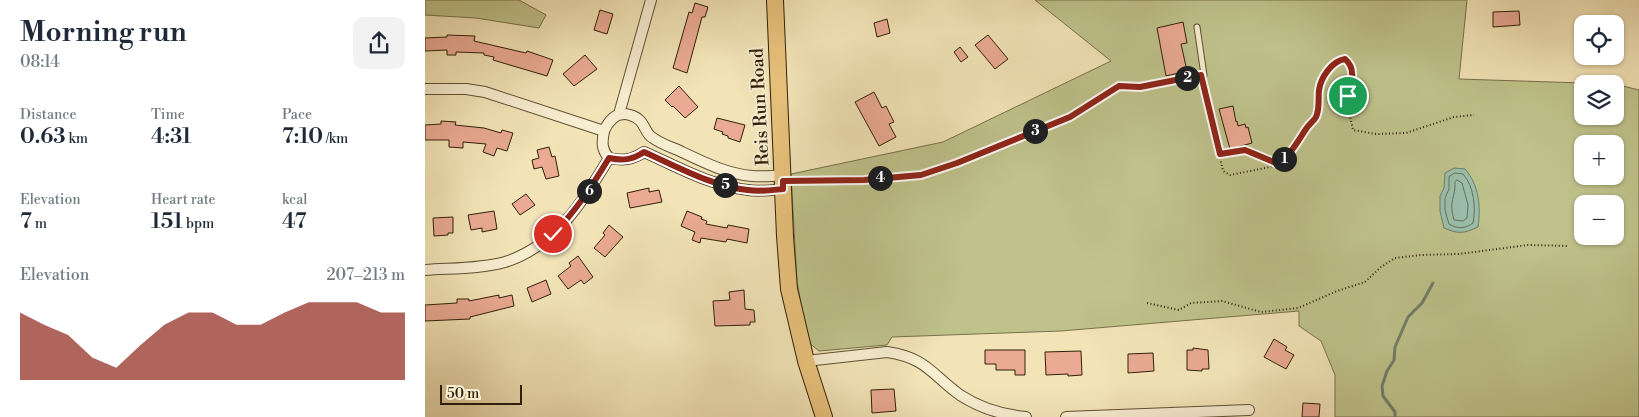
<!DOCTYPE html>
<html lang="en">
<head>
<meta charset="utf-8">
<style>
  body { margin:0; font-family:"Libre Bodoni",serif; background:#f2f2f3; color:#1f2937; height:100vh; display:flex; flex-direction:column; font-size:19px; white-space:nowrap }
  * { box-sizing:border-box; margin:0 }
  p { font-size:16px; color:#747a83 }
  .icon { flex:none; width:28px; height:28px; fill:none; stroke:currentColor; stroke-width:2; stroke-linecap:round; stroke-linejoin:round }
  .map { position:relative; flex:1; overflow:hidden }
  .sheet { display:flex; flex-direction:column; background:#fff; width:425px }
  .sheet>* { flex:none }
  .tools { position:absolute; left:1149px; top:15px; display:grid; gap:10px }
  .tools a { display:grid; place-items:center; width:50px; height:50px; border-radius:10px; background:#fff; box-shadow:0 1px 4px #0004; font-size:25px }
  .scale { position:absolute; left:15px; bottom:12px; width:82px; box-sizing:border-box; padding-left:5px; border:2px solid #302009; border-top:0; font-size:14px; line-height:18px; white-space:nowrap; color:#302009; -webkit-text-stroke:4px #f7edd0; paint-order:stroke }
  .pin { position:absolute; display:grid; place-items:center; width:42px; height:42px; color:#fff; margin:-21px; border:2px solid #fff; border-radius:50%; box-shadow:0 1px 5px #0007 }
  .km { position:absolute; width:25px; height:25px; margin:-12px; border-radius:50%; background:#222; color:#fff; font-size:14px; line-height:25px; text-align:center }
  .round { display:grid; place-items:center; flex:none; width:52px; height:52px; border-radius:10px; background:#f2f2f3 }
  .head { display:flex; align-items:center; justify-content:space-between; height:85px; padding:0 20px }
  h1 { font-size:28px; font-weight:600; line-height:38px }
  .figures { display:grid; grid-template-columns:repeat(3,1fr); gap:8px; height:85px; padding:5px 20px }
  .figures div { display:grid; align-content:center }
  .figures b { font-size:21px; font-weight:600 }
  .figures small { font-size:14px; font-weight:400 }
  .figures p { font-size:14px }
  .chart { height:140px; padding:10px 20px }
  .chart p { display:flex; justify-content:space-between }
  .chart svg { width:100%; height:90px; margin-top:5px; fill:#8f2418; opacity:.7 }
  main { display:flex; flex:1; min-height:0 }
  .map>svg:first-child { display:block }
  .green { fill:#bfc28b; stroke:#78714a; fill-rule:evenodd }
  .water { fill:#9bbfac; stroke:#707f6b }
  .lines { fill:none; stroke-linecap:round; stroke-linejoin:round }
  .shore { stroke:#66705a; stroke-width:1 }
  .stream { stroke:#707f6b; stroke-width:3 }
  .building { fill:#eaaa93; stroke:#302009 }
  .service-casing { stroke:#605134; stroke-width:7 }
  .minor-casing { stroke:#605134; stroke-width:12 }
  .primary-casing { stroke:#302009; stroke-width:18 }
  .path { stroke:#302009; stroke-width:2; stroke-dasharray:1 2.5; stroke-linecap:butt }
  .service { stroke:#f7edd0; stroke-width:5 }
  .minor { stroke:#f7edd0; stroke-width:10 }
  .primary { stroke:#e9c27c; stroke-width:16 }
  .route-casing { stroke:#fff; stroke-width:10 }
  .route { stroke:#8f2418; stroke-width:6 }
  .labels { text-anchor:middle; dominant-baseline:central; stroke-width:4; stroke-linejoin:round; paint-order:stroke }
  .street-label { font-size:18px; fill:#302009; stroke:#f7edd0 }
</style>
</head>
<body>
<main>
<section class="sheet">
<div class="head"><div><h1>Morning run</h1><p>08:14</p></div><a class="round"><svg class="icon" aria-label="share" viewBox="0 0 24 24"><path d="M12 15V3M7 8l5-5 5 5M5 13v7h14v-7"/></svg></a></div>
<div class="figures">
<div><p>Distance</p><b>0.63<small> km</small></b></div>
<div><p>Time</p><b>4:31</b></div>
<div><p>Pace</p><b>7:10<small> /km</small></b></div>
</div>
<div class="figures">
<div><p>Elevation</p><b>7<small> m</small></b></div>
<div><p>Heart rate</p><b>151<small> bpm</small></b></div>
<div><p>kcal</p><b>47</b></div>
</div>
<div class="chart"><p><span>Elevation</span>207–213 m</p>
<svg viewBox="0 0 160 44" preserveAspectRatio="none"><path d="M0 44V11L10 17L20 22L30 33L40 38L50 27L60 17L70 11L80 11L90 17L100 17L110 11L120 6L130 6L140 6L150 11L160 11V44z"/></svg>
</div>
</section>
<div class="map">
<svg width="1214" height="417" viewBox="0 0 1214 417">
  <rect width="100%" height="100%" fill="#f2e4b7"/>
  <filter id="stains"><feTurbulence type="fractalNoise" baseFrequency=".004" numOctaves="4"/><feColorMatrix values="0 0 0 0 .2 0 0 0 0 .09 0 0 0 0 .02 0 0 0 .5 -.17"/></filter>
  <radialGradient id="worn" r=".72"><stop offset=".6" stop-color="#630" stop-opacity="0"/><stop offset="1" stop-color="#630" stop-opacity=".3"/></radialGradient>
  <g class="green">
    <polygon points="0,0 94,0 121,15 114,28 51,18 0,15"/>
    <path d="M610,0H1042L1034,79L1189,84H1158V116H1190V84L1214,90V417H910V375L896,341L874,326V311L636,331L467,337L462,345L394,351L383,342L372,282L366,174L518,142L686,61ZM1158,144H1190V176H1158ZM1158,204H1190V236H1158Z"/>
  </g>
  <path class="water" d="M1029,168L1040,169C1054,185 1056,207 1053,227C1038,234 1033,234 1019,228L1015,211V196L1019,188L1020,173Z"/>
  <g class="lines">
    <g class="shore">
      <path d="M1030,173L1038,174C1049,186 1051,208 1048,223C1040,229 1033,229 1024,224L1020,210V198L1024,189V177Z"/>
      <path d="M1032,180L1037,183L1043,205L1042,218L1038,221L1029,220C1023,201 1031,197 1030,182Z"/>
    </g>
    <polyline class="stream" points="970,417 970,412 958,396 957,386 962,371 969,360 970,347 983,317 997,303 1008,283"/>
  </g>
  <g class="building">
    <polygon points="270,3 283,7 280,17 277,17 262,73 248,68 264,12 267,13"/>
    <polygon points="175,10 188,14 182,34 169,30"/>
    <polygon points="1094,11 1095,25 1068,27 1068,12"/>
    <polygon points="462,19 465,33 452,37 449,23"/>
    <polygon points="758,22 762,43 756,44 762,71 741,76 732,28"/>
    <polygon points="22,35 50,36 49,41 101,53 102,51 128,60 122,76 68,60 69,57 59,55 59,53 31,52 31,55 22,55 22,50 0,51 0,38 22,37"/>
    <polygon points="563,35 583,59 570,69 550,45"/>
    <polygon points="535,47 543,57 536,62 529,52"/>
    <polygon points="160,55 172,69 149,86 138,74"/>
    <polygon points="254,86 273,107 260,118 248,106 247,107 240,100"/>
    <polygon points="449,92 457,108 461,106 469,122 464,124 471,137 454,146 430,102"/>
    <polygon points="808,106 811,122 812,121 813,126 820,124 821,128 823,127 827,143 805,149 794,109"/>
    <polygon points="292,118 320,125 315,142 303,138 303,136 297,134 298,132 289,129"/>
    <polygon points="16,121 31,122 30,125 59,128 76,133 77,130 88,133 82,151 72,148 69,156 58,152 61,144 38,142 38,148 24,147 24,140 0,140 0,125 16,124"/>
    <polygon points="124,147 127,157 130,156 134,176 121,179 117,167 109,169 107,160 114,158 112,150"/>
    <polygon points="224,188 224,192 234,190 237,202 205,208 202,193"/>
    <polygon points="101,194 110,205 95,215 87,204"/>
    <polygon points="69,211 72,229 57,232 57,228 46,230 43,215"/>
    <polygon points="262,211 277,217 276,219 282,221 281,224 302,228 303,225 324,229 322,243 302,239 301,242 276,238 275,243 267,240 270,232 256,226"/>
    <polygon points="28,217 28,233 23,233 23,235 9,236 8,218"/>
    <polygon points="184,225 198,237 180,257 169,248 180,235 178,233"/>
    <polygon points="153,256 168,277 159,284 156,280 143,289 133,276 146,266 144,263"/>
    <polygon points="121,280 126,294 107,302 102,288"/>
    <polygon points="319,290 320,309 329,310 330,322 325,322 325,325 290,326 288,301 305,300 304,292"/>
    <polygon points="74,295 74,298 87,295 89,306 45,317 45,319 0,321 0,305 32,303 32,299 44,299 44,301"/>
    <polygon points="849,339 862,347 860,350 869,355 861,369 839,357"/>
    <polygon points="768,348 783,350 784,369 777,369 777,371 762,370 762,350 768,350"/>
    <polygon points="560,350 600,350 600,375 590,375 590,370 571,370 571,364 560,364"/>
    <polygon points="656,351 657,375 643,376 643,374 621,375 620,352"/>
    <polygon points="728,353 729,371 703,373 703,354"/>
    <polygon points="469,389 471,411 447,413 446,390"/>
    <polygon points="878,403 895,404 894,417 877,417"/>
  </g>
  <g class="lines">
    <g class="service-casing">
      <polyline id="service" points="361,181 439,179 496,175 532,163 645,117 694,86 715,87 779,75 772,27"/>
    </g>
    <g class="minor-casing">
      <g id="minor">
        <path d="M0,89H41L60,92L179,131C184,120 192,111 205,115C222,120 218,133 228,138C236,144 246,147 255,151C278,162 302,174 327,176C337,177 348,176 358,175"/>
        <polyline points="194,114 226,0"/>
        <path d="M179,131C177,142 176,149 184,158C198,161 207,160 219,152C253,167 286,186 323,190C335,192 347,190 358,189"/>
        <path d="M0,270C26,268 55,269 80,262C131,246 159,200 184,158"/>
        <path d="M381,361L462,352C502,358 506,374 535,395C555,408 578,415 601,417"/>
        <polyline points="641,417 824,410"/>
      </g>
    </g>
    <g class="primary-casing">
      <polyline id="primary" points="350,0 360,236 364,289 381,361 399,417"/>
    </g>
    <g class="path">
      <path d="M778,83L798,171L805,175L845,167L860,159L872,145L882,128L891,116L897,80L904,69L914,60L920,59C933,70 923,84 923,97C922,108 926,119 928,130L951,134L981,133L1029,117L1049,115"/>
      <polyline points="795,154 820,150 851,163"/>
      <polyline points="722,303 754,310 766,303 797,301 836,312 873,308 912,291 940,282 956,267 970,258 996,255 1034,254 1103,245 1143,246"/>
    </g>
    <use href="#service" class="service"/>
    <use href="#minor" class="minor"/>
    <use href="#primary" class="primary"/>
  </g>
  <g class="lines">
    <g class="route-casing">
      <path id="route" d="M128,234C151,211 167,186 184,158C198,161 207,160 219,152C253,167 286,186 323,190C335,192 347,190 358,189V181L439,180L496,175L532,163L645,117L694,86L715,87L776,75L795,154L820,150L851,163C866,156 872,142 881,129C884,124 889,121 891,117C895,109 893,98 894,90C896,77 907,61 920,59C932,69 926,84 923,96"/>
    </g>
    <use href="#route" class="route"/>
  </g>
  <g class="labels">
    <g class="street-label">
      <text transform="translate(335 107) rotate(-93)">Reis Run Road</text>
    </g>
  </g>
  <rect width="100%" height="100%" filter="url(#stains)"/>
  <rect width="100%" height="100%" fill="url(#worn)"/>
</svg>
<div class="tools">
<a><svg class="icon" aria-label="locate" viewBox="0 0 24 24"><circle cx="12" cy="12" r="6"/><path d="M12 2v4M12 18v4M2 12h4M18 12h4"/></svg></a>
<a><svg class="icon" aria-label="layers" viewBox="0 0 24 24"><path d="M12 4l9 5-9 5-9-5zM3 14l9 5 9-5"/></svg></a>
<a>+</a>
<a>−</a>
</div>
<div class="scale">50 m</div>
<div class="pin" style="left:923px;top:96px;background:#1e9e55"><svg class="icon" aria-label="arrive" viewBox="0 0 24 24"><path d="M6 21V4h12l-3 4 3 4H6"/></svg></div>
<div class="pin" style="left:128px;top:234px;background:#d93025"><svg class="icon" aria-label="check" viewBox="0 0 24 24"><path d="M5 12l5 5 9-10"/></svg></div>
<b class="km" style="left:859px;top:159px">1</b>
<b class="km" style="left:762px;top:78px">2</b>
<b class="km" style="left:610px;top:131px">3</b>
<b class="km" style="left:455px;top:178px">4</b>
<b class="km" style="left:300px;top:185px">5</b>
<b class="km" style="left:164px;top:191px">6</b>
</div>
</main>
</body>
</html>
